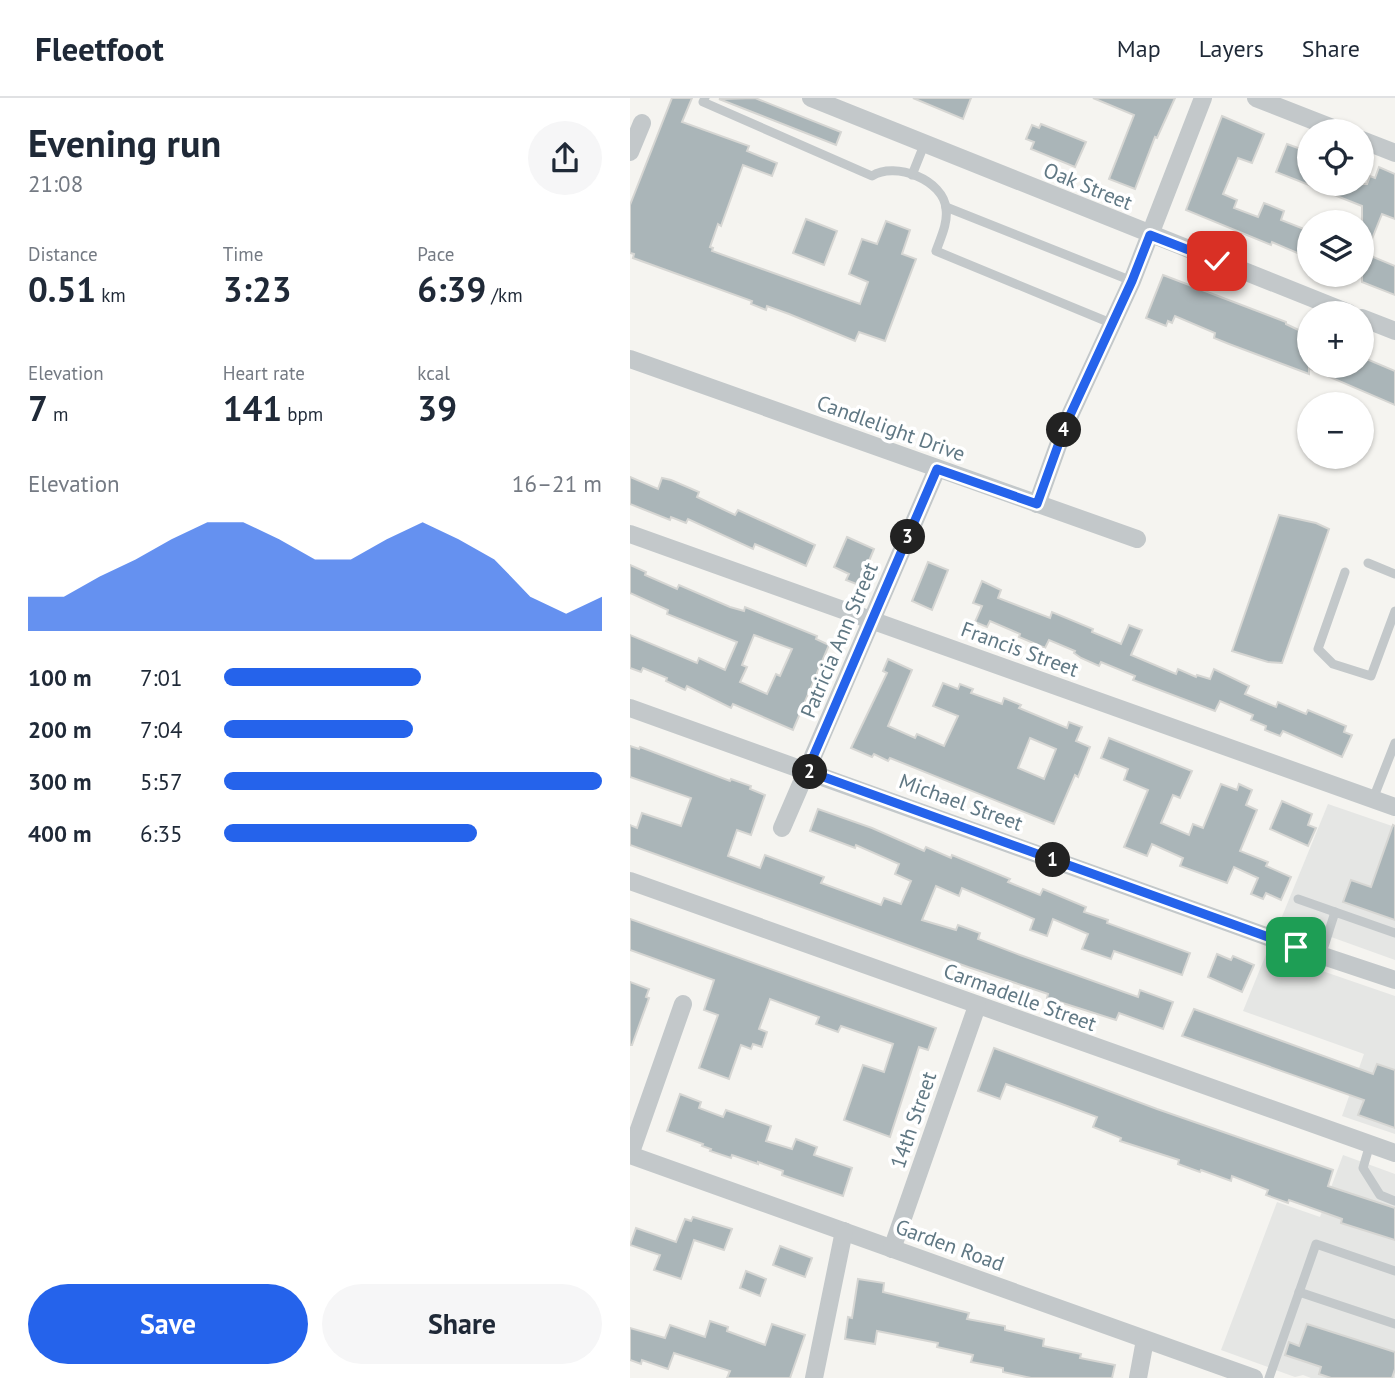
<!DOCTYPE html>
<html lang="en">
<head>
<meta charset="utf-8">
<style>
  body { margin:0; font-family:"PT Sans",sans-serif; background:#f6f6f7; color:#1f2937; height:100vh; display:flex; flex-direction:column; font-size:26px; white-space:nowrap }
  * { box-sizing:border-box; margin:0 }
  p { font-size:23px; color:#747a83 }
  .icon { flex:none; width:38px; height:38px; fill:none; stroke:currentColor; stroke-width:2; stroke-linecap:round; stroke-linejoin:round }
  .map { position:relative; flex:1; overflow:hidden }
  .details { display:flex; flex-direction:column; background:#fff; width:630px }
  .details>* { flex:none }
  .controls { position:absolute; left:667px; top:21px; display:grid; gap:14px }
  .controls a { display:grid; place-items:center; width:77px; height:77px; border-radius:50%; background:#fff; box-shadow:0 2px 5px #0004; font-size:35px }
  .pin { position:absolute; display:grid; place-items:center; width:60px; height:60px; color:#fff; margin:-30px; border-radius:14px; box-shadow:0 4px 10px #0006 }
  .km { position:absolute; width:35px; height:35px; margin:-18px; border-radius:50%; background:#222; color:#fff; font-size:19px; line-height:35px; text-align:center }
  .round { display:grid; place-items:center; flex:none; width:74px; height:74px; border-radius:37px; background:#f6f6f7 }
  .head { display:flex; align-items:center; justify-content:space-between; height:119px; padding:0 28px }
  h1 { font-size:38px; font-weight:700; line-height:52px }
  .stats { display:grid; grid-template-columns:repeat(3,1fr); gap:10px; height:119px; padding:7px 28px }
  .stats div { display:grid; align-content:center }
  .stats b { font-size:35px; font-weight:700 }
  .stats small { font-size:19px; font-weight:400 }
  .stats p { font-size:19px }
  .chart { height:196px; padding:14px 28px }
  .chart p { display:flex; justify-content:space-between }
  .chart svg { width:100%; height:126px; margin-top:7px; fill:#2563eb; opacity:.7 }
  .primary-button { display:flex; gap:14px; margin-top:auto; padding:14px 28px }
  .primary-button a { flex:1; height:80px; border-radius:42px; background:#2563eb; color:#fff; font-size:28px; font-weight:700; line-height:80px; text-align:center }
  .primary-button a+a { background:#f6f6f7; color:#1f2937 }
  ul { padding:0 28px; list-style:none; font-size:23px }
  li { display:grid; grid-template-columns:112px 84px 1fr; align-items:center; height:52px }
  li i { height:18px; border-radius:9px; background:#2563eb }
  header { display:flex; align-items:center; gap:42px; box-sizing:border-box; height:98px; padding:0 35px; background:#fff; border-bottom:2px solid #e0e1e3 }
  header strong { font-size:33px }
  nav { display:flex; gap:38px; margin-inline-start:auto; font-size:24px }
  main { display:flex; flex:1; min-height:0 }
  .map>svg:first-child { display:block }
  .built { fill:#e5e6e4 }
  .building { fill:#aab5b8; stroke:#d6d6d3; stroke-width:2; fill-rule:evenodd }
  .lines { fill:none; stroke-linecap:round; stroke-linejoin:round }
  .lane { stroke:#c3c8ca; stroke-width:9 }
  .street { stroke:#c3c8ca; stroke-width:18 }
  .route-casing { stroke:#fff; stroke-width:14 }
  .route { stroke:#2563eb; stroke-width:9 }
  .labels { text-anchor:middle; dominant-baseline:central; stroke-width:7; stroke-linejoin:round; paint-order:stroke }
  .street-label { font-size:21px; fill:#607884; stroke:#fff }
</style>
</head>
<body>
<header>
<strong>Fleetfoot</strong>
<nav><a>Map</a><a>Layers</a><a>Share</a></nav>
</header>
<main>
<section class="details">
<div class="head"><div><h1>Evening run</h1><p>21:08</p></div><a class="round"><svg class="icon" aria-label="share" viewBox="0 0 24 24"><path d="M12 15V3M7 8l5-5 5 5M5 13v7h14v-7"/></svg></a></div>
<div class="stats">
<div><p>Distance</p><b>0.51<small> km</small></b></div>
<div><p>Time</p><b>3:23</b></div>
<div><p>Pace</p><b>6:39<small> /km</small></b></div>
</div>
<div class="stats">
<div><p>Elevation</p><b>7<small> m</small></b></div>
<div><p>Heart rate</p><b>141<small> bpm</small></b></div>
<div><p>kcal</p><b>39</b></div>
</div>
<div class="chart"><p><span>Elevation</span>16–21 m</p>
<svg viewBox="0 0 160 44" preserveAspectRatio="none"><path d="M0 44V32L10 32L20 25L30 19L40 12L50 6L60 6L70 12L80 19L90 19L100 12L110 6L120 12L130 19L140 32L150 38L160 32V44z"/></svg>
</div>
<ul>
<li><b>100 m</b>7:01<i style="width:52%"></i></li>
<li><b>200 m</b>7:04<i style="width:50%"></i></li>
<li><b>300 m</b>5:57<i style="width:100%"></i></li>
<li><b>400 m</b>6:35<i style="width:67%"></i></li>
</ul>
<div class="primary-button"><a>Save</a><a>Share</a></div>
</section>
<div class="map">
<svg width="765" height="1280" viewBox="0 0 765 1280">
  <rect width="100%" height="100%" fill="#f5f4f0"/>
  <g class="built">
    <polygon points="698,706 765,729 765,862 651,821"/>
    <polygon points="637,854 765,898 765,1036 712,1018 734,956 613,913"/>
    <polygon points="713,1057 765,1076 765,1280 681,1280 673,1277 665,1279 591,1252 647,1104 690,1119"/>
  </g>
  <g class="building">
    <polygon points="42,0 62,0 52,24 119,48 117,53 147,65 142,78 113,67 91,128 88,126 80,149 83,150 82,153 230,206 238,184 219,176 232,141 247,146 256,123 280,132 272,156 286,161 255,243 229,234 225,243 159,216 137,208 136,212 121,206 122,203 3,160 4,156 0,155 0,107"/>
    <polygon points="125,0 211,34 206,47 89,1"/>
    <polygon points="283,0 341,0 333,21"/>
    <polygon points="463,0 545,0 527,40 525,39 505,91 479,81 504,17"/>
    <polygon points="592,18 634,36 622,65 608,60 593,96 607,102 604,110 628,119 634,105 654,113 651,122 679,133 679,160 642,144 641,147 556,112"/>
    <polygon points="411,26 456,44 445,69 401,51 404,44 396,41 402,27 409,30"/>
    <polygon points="657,46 679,54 679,86 737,86 740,78 745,80 749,69 765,76 765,121 752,116 736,156 765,168 765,197 732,184 732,108 646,74"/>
    <polygon points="176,121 207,133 194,167 163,155"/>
    <polygon points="533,177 656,224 656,226 679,237 679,268 732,268 732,259 765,273 765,307 679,270 679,276 599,246 584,240 585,235 545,218 542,225 538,223 536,228 516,220"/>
    <polygon points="0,379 28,391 32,380 41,382 69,394 67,399 105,417 108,412 185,447 176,468 125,446 123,451 58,421 56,425 41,419 40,422 0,406"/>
    <polygon points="649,417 686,425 699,431 652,565 638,564 602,553"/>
    <polygon points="217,439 244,451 229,487 216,482 219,476 204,469"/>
    <polygon points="298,464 318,472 302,512 282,503"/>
    <path d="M0,467L16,474L15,477L47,491L49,487L100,509L114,513L115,509L187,538L186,541L199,547L163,632L103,606L101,610L57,588L55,592L36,583L37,580L13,570L11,574L0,570V537L67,565L69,560L95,572L107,544L37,516L38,512L0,495ZM124,537L162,551L150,578L146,576L137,596L110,584L117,569L112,567Z"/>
    <polygon points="352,483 371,492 368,500 420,520 422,514 463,531 462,534 491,546 499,527 512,532 501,557 546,576 548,571 566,579 567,577 580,581 584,571 619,588 615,596 646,609 648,604 676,616 678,612 716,628 714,634 722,637 712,659 653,633 650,638 635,632 636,628 621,622 623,617 590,603 585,613 503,582 505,578 471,564 469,568 451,560 444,555 445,553 419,542 415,550 389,539 390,536 360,523 357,529 345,524 352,508 343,505"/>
    <path d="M258,561L282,572L258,628L285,640L287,636L314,648L328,618L303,608L313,585L328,591L330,586L343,591L341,595L372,606L374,600L391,607L389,610L437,630L439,624L452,629L446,643L460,649L448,679L445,677L424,726L260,660L258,663L244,656L242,659L221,650L257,575L253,573ZM400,640L426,651L414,681L388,670Z"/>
    <polygon points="479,640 562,673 550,700 543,697 531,725 559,737 563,726 573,730 591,686 607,692 609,686 622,692 616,707 627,712 610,753 638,764 636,768 661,779 651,802 636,795 633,801 621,796 628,780 604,769 597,785 550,768 553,760 522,746 517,758 494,749 518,692 494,682 498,671 471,660"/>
    <polygon points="0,648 9,651 10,649 100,683 101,681 121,688 120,691 135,697 121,737 107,732 98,758 130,770 135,757 194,779 191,785 251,807 254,800 271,806 281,783 265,776 269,766 226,747 225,750 180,733 188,711 242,730 294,753 296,749 321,760 322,757 380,781 378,784 410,797 413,791 456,809 454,814 478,822 477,825 560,855 552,877 484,853 481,861 452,851 458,836 423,821 417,838 400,832 404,821 332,790 329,798 306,788 292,822 326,832 328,827 350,835 348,841 390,857 508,899 510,892 543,904 533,931 489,915 486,922 417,900 418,896 338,869 0,747 0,727 7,730 12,715 51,728 61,700 0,679"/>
    <polygon points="652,703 682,716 678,727 686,730 678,748 640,731"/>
    <polygon points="763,727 765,728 765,822 713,804 721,782 741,789"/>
    <polygon points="0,821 306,930 298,952 289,949 260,1039 214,1022 233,967 254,974 263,946 211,928 208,934 186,926 189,919 140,901 129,931 137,934 132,949 123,946 121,951 111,947 99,981 69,970 88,917 74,912 84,882 0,852"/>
    <polygon points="587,856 601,862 603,858 624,867 612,894 578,879"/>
    <polygon points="0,884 19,891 16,899 19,900 2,947 0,947"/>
    <polygon points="564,911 743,976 747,966 765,972 765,1030 728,1017 734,1002 552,938"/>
    <polygon points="364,950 527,1011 703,1072 698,1088 765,1110 765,1142 711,1125 712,1121 659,1102 658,1105 636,1097 638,1092 602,1078 601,1083 571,1072 570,1074 548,1066 549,1062 490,1043 491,1040 463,1029 467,1019 429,1005 376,986 370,1001 348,993"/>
    <polygon points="50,996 71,1004 69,1010 93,1019 96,1012 141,1028 136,1043 162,1051 166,1041 187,1049 184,1057 222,1070 213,1098 152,1077 153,1073 128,1064 128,1066 102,1057 101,1060 80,1053 81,1051 72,1048 73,1046 37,1033"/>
    <polygon points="63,1119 102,1131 94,1152 64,1142 51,1181 24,1172 30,1157 0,1147 6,1130 46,1144 55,1121 61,1123"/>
    <polygon points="150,1148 182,1160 175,1179 143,1167"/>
    <polygon points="116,1173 136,1181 130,1198 110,1190"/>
    <polygon points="228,1181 254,1185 253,1194 339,1215 337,1221 375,1228 375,1232 414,1241 413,1248 451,1256 450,1260 485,1267 482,1280 401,1280 373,1274 373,1270 341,1264 343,1257 307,1249 308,1245 247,1233 245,1246 215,1241 218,1219 222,1220"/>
    <polygon points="80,1223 98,1229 97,1233 135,1247 142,1226 175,1237 160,1280 97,1280 100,1273 44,1255 38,1271 12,1262 11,1266 0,1262 0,1230 35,1240 40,1227 75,1239"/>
    <polygon points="677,1226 765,1254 765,1271 762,1280 701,1280 689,1276 691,1269 655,1257 659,1244 669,1248"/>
  </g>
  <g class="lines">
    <g class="lane">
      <path d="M75,0L73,4L242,78C265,63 314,82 316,111C318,125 311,139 306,153L483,226"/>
      <polyline points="282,77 294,47"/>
      <polyline points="316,109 502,183"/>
      <polyline points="738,465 765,476"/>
      <polyline points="715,474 688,551 703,566 741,578 765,513"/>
      <polyline points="743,701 765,645"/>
      <polyline points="668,801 705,814"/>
      <polyline points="691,858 705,814 765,835"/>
      <polyline points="740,1046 733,1070 750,1097 765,1103"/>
      <polyline points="669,1194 765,1226"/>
      <polyline points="639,1280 686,1146 765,1173"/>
    </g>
    <g class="street">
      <polyline points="181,0 719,215"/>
      <polyline points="626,0 710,33"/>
      <polyline points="732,42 765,55"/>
      <polyline points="0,54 12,25"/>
      <polyline points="732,220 765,233"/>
      <polyline points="0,261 507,441"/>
      <polyline points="407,406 435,328 502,183 573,0"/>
      <polyline points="0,436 765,709"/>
      <polyline points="0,610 666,849 765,882"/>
      <polyline points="152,730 307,371"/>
      <polyline points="0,783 765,1055"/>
      <polyline points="0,1057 624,1280"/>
      <polyline points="0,1057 53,906"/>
      <polyline points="262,1151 347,908"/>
      <polyline points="184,1280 214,1133"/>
      <polyline points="508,1280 515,1242"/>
    </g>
  </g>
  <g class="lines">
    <g class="route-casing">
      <polyline id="route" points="587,163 520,137 502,183 435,328 407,406 307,371 177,673 666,849"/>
    </g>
    <use href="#route" class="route"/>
  </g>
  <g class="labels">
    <g class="street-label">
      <text transform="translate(458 88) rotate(22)">Oak Street</text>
      <text transform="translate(261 330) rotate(20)">Candlelight Drive</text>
      <text transform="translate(209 542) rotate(-67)">Patricia Ann Street</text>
      <text transform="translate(390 551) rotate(20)">Francis Street</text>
      <text transform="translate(331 704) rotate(20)">Michael Street</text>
      <text transform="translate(390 899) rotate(20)">Carmadelle Street</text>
      <text transform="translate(283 1022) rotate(-71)">14th Street</text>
      <text transform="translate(320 1147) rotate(20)">Garden Road</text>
    </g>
  </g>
</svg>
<div class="controls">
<a><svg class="icon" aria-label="locate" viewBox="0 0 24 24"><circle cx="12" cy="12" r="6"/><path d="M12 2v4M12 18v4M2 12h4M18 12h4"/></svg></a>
<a><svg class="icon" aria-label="layers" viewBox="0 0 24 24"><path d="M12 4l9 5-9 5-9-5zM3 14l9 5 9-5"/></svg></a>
<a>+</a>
<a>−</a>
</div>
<div class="pin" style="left:666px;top:849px;background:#1e9e55"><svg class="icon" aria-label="arrive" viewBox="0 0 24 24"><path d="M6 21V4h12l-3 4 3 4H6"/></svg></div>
<div class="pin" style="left:587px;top:163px;background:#d93025"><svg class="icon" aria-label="check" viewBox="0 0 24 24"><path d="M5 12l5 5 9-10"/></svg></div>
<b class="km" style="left:423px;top:762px">1</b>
<b class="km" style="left:180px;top:674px">2</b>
<b class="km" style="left:278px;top:439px">3</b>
<b class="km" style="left:434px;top:332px">4</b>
</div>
</main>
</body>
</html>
